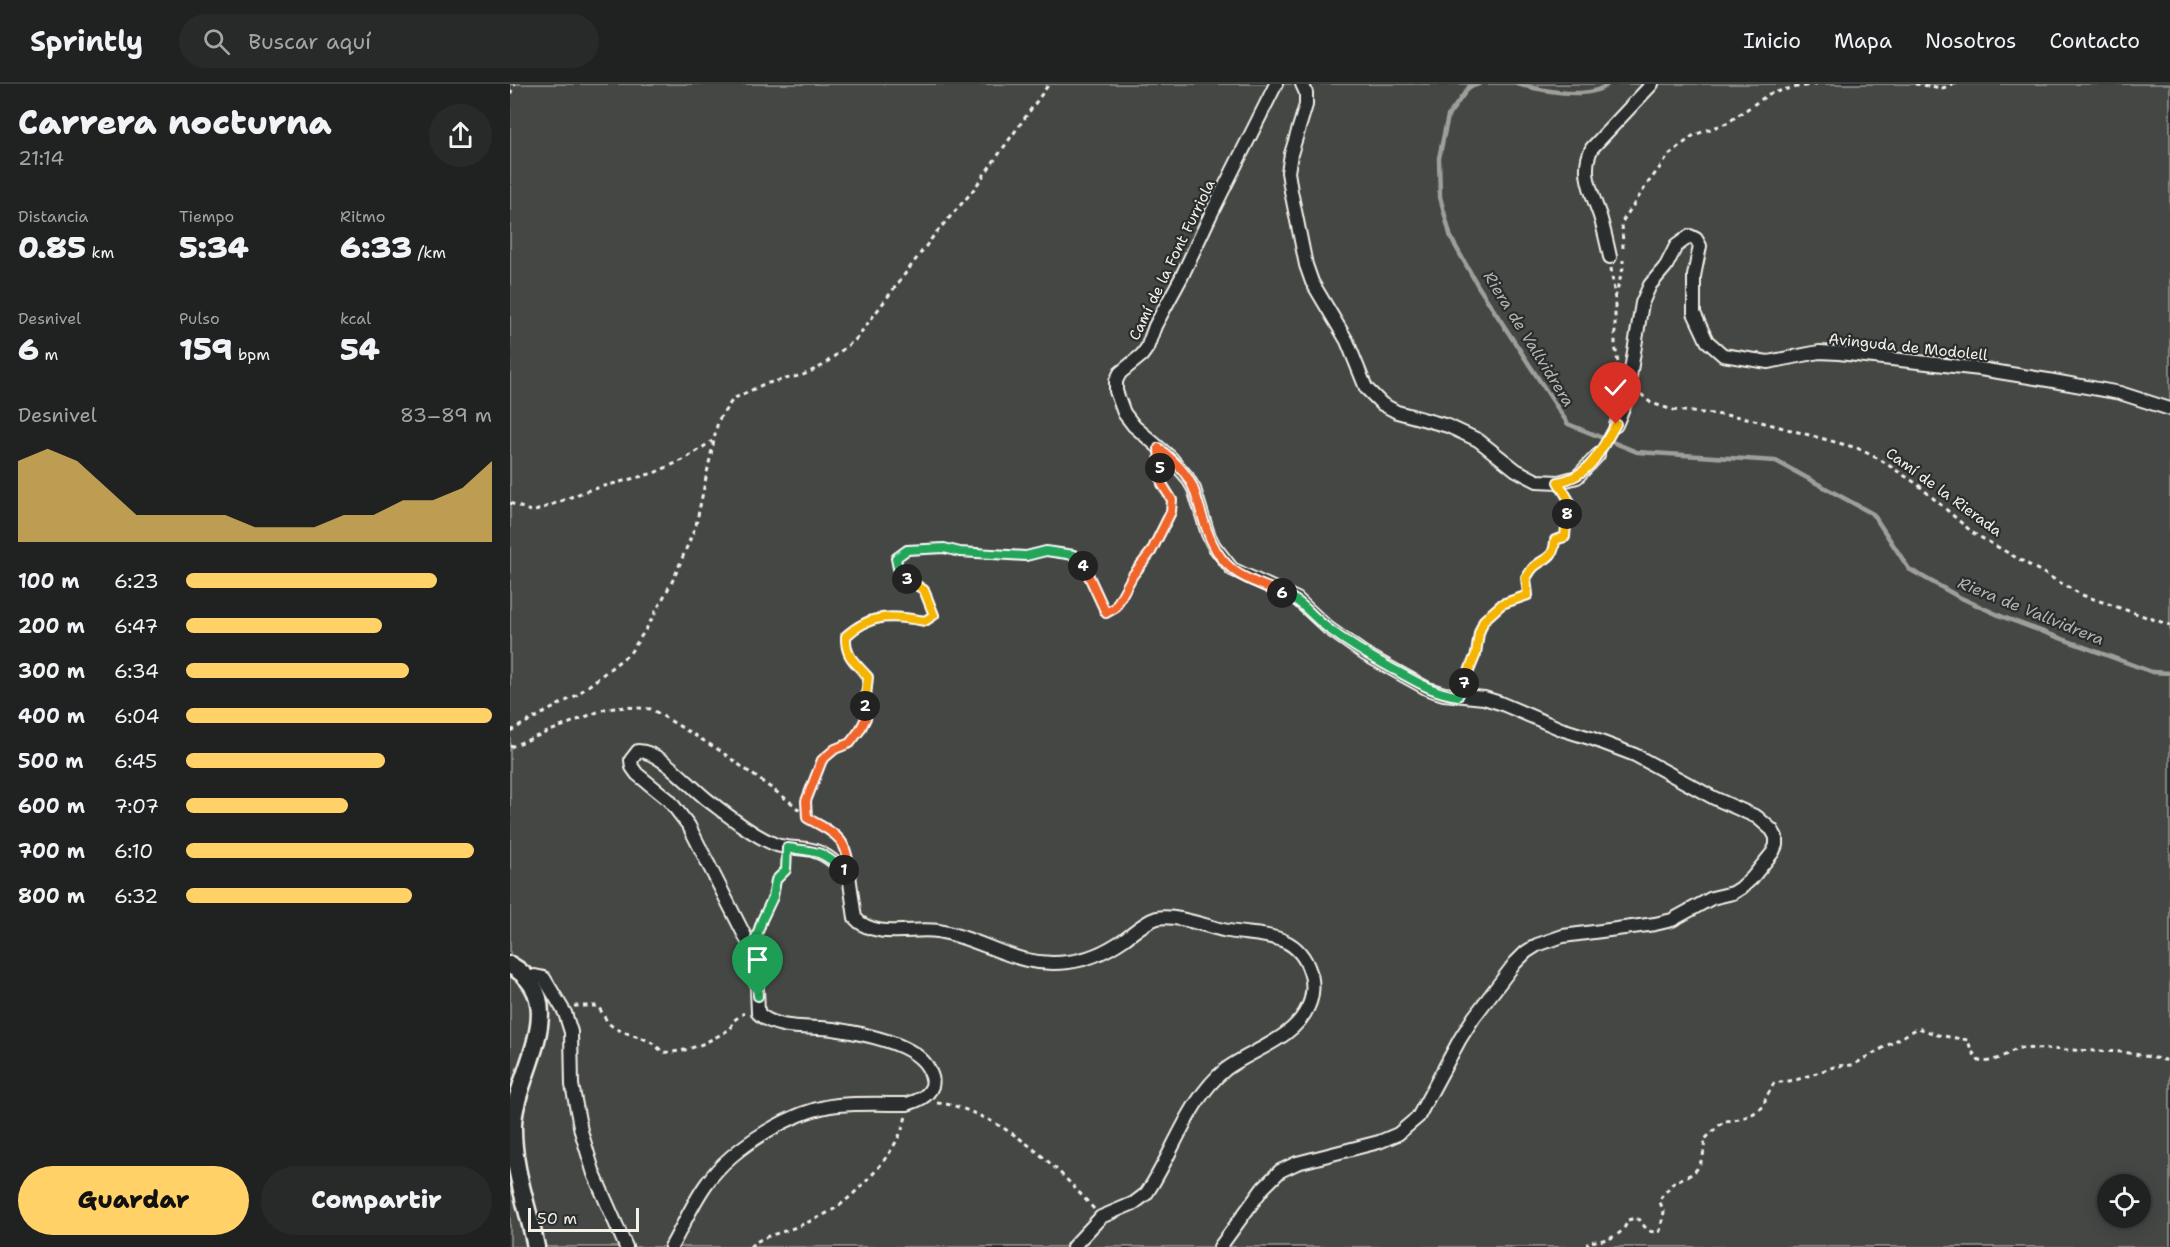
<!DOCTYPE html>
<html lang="es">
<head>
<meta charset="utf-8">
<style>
  body { margin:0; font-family:"Shantell Sans",sans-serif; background:#282a2a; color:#f1f3f6; height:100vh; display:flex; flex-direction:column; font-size:22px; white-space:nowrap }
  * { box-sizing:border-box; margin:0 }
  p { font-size:20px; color:#a2a4a5 }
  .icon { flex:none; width:33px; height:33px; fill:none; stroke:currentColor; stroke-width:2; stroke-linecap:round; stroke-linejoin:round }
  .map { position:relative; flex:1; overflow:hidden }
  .sheet { display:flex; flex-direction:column; background:#202222; width:510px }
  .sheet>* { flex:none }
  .tools { position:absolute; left:1587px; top:1090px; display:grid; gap:12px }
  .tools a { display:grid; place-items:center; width:54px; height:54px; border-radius:50%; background:#202222; box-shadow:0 3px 15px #0003,0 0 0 2px #3d3f40; font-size:30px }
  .scale { position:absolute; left:18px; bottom:15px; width:111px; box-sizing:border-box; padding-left:6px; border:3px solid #f4f1e8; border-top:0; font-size:16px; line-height:21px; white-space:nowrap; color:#f4f1e8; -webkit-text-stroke:4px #2a2d2e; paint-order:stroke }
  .pin { position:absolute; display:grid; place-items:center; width:51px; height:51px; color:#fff; margin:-62px -26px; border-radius:50% 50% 50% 0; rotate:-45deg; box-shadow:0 0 6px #0007 }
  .pin .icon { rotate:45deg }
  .km { position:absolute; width:30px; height:30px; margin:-15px; border-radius:50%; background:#222; color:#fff; font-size:16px; line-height:30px; text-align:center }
  .round { display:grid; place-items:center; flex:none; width:63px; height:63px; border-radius:32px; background:#282a2a }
  .summary { display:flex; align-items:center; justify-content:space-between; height:102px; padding:0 18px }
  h1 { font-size:33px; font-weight:800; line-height:45px }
  .figures { display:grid; grid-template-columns:repeat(3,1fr); gap:9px; height:102px; padding:6px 18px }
  .figures div { display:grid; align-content:center }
  .figures b { font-size:30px; font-weight:800 }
  .figures small { font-size:16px; font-weight:400 }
  .figures p { font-size:16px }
  .chart { height:168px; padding:12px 18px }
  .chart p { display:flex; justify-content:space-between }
  .chart svg { width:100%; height:108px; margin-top:6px; fill:#ffd166; opacity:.7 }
  .primary-button { display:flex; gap:12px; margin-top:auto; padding:12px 18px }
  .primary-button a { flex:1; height:69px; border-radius:36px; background:#ffd166; color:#111; font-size:24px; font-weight:800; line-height:69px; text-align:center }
  .primary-button a+a { background:#282a2a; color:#f1f3f6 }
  ul { padding:0 18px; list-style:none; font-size:20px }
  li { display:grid; grid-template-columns:96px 72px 1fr; align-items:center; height:45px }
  li i { height:15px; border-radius:8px; background:#ffd166 }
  header { display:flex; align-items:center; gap:36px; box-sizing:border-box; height:84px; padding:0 30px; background:#202222; border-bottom:2px solid #3d3f40 }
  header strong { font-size:28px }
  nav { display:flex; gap:33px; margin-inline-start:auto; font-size:21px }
  .search { width:420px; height:54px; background:#282a2a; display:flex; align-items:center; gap:15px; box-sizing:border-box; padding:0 21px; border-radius:33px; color:#a2a4a5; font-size:22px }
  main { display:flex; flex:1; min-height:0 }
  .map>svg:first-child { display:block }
  .green { fill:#444645; stroke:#9c9c96; stroke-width:1.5; fill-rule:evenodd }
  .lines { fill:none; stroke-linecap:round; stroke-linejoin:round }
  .stream { stroke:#9f9f9a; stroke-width:4.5 }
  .minor-casing { stroke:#f4f1e8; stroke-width:16 }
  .secondary-casing { stroke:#f4f1e8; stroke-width:21 }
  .path { stroke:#f4f1e8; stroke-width:3; stroke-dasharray:4.5 4.5; stroke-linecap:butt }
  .minor { stroke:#2a2d2e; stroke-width:12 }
  .secondary { stroke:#2a2d2e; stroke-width:16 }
  .split-1-casing { stroke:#fff; stroke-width:12 }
  .split-2-casing { stroke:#fff; stroke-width:12 }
  .split-3-casing { stroke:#fff; stroke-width:12 }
  .split-4-casing { stroke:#fff; stroke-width:12 }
  .split-5-casing { stroke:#fff; stroke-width:12 }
  .split-6-casing { stroke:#fff; stroke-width:12 }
  .split-7-casing { stroke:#fff; stroke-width:12 }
  .split-8-casing { stroke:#fff; stroke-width:12 }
  .split-9-casing { stroke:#fff; stroke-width:12 }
  .split-1 { stroke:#22a559; stroke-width:8 }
  .split-2 { stroke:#f0652b; stroke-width:8 }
  .split-3 { stroke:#f5b400; stroke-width:8 }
  .split-4 { stroke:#22a559; stroke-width:8 }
  .split-5 { stroke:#f0652b; stroke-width:8 }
  .split-6 { stroke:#f0652b; stroke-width:8 }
  .split-7 { stroke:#22a559; stroke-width:8 }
  .split-8 { stroke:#f5b400; stroke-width:8 }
  .split-9 { stroke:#f5b400; stroke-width:8 }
  .labels { text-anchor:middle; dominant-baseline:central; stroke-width:4.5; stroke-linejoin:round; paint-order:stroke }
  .street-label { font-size:15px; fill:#f4f1e8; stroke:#2a2d2e }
  .water-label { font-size:16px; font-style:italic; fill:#b5b3ae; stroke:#2a2d2e }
</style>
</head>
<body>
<header>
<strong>Sprintly</strong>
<div class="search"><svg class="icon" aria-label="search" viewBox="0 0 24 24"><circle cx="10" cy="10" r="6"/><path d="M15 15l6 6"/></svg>Buscar aquí</div>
<nav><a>Inicio</a><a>Mapa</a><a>Nosotros</a><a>Contacto</a></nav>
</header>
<main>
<section class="sheet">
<div class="summary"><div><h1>Carrera nocturna</h1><p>21:14</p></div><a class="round"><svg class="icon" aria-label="share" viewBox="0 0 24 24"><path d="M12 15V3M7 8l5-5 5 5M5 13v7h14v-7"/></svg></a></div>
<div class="figures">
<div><p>Distancia</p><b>0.85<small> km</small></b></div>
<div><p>Tiempo</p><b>5:34</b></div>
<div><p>Ritmo</p><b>6:33<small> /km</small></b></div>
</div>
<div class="figures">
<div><p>Desnivel</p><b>6<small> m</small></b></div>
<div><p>Pulso</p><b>159<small> bpm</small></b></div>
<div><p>kcal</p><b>54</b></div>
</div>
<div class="chart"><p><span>Desnivel</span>83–89 m</p>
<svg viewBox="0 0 160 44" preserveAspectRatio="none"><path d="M0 44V11L10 6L20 11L30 22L40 33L50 33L60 33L70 33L80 38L90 38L100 38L110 33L120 33L130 27L140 27L150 22L160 11V44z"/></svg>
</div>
<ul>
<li><b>100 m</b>6:23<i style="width:82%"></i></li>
<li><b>200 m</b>6:47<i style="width:64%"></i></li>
<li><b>300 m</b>6:34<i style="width:73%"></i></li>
<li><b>400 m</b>6:04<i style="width:100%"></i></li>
<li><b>500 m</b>6:45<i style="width:65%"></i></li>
<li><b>600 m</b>7:07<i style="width:53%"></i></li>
<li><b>700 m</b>6:10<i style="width:94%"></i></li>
<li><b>800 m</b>6:32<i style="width:74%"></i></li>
</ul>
<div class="primary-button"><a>Guardar</a><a>Compartir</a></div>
</section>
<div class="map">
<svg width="1660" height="1163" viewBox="0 0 1660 1163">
  <rect width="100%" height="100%" fill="#2a2d2e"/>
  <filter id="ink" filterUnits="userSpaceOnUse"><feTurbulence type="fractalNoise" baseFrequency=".0167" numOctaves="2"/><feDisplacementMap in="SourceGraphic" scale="12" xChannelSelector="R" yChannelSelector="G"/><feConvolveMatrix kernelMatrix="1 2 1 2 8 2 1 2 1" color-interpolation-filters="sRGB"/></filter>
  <g filter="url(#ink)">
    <path class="green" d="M0,0H1660V1163H0ZM1598,1101H1630V1134H1598Z"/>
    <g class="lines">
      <g class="stream">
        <polyline points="969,0 959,3 938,32 929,74 930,113 941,154 968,202 1058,340 1127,368 1266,377 1363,430 1399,485 1449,513 1493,533 1642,588 1660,589"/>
        <path d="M1007,0C1030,6 1078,17 1098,0"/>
      </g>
      <g class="minor-casing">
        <g id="minor">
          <polyline points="792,0 796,9 796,21 781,70 778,88 781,107 796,181 802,198 837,257 856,304 872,320 887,328 938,342 968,356 1006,386 1027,397 1049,398 1067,393 1088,371"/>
          <path d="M1100,173C1097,159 1094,146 1090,132C1082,109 1070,87 1082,64L1142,0"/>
          <polyline points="1106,341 1116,317 1132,219 1140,201 1156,182 1166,162 1180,152 1186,155 1190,162 1184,192 1184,229 1197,257 1213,271 1258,278 1309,268 1329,269 1470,285 1538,296 1610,309 1660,325"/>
          <polyline points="18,896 25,892 34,894 55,929 61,948 62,1001 71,1047 84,1090 116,1163"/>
          <path d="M161,1163C173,1142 183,1118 197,1099C222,1063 285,1025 328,1021C351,1019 375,1020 397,1020C407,1017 418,1013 422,1002C424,995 421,990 418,984C405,959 350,949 323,945C300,942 266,947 248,929L246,881L242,866L179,742L159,716L127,690L122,683L121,676L128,667C151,667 180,703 199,717C219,732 241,750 264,760C278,766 293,762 305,767C318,771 329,782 339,791L345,834C364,856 404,843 428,847C475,855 507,885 558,878C577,876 597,867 613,856C623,849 634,838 647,834C664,830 696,842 713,846C747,853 787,845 800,888C804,898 803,913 798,923C784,955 742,966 716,985C678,1015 663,1071 636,1110L624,1119L591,1133L563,1163"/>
          <polyline points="710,1163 753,1104 770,1087 787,1079 869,1058 888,1050 908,1033 950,955 964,933 1005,879 1016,868 1027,861 1053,852 1145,840 1162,836 1202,814 1223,809 1231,804 1242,794 1263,768 1266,761 1266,753 1262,746 1247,733 1204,714 1125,671 1083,655 1051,645 990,619 974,614 934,610 918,605 855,570 818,544 787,515 722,485 704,462 698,450 684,405 677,393 660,373 624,342 614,329 606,307 606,297 610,289 632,271 637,264 645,242 671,194 700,132 766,0"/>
        </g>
      </g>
      <g class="secondary-casing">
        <path id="secondary" d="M0,881C65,917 4,991 3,1041C2,1083 18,1123 26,1163"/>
      </g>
      <g class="path">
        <polyline points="1405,0 1433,4 1443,0"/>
        <polyline points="0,10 5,0"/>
        <polyline points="1113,164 1112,138 1138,99 1160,70 1184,51 1217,39 1259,10 1281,4 1307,0"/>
        <polyline points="1101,184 1105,215 1105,261 1108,279"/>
        <polyline points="1105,214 1113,184 1113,176"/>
        <polyline points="1131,310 1141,319 1163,326 1233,333 1347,364 1369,375 1407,400 1463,449 1572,511 1660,541"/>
        <polyline points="0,419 23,428 76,407 144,389 175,375 202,357"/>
        <path d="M954,599L966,570L969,549L974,536L992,520L1019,511L1016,494C1019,490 1021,485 1025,482C1037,473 1044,474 1045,456L1055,454V438L1060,419L1055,410"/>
        <polyline points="0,647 67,611 120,569 138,542 164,494 186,441 208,337 223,315 254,300 293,291 312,282 346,255 425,150 461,109 539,0"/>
        <polyline points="0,663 95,625 117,623 141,625 209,666 283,720 297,734 327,751 335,763 338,771"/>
        <path d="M297,734C295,711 304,681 323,667C335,659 340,661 349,648C360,632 354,611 358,593C345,578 335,573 336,552C361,529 384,531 415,537L424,531C420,523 419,513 415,507C406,493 391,500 385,474L397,466L434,464L450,468L516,472L536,467L553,468L564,471L577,488L596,529L605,524L623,491L641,468L661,428L662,416L652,400L650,382"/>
        <polyline points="248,847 263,814 266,796 275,786 276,775"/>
        <path d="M64,922H88C92,928 96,938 102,942C118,953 139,951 152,968C176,970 201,957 221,944L223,937L234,929"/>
        <path d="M427,1019C446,1020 461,1028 479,1036C523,1059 551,1088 584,1125"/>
        <path d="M240,1163C250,1152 272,1149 286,1143C303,1136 321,1129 335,1117C359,1097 391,1062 396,1031"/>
        <path d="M1077,1163L1078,1158C1096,1156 1111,1155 1118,1136L1125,1134L1130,1136C1136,1145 1139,1150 1150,1147L1154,1128L1149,1116L1164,1098L1182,1090L1188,1084L1193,1073L1195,1055L1214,1037C1231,1036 1242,1032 1255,1021V1016L1264,999L1286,996L1327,982L1343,981L1408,944L1428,951L1458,956L1461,966L1469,977C1482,980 1497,970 1508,964L1614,968L1660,977"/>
      </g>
      <use href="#minor" class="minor"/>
      <use href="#secondary" class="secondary"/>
    </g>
  </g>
  <g class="lines" filter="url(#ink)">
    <g class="split-1-casing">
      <path id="split-1" d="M248,912L246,881L242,866L252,836L263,813L266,796L276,786L277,764C308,768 308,765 334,786"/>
    </g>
    <g class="split-2-casing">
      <path id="split-2" d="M334,786L339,791C339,754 326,750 297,734L296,717L312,676L325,665L340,659L350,646L356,634L355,622"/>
    </g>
    <g class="split-3-casing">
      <path id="split-3" d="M355,622L358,593C345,578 335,573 336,552C361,529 384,531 415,537L424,531L414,506L397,495"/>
    </g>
    <g class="split-4-casing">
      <polyline id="split-4" points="397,495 388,484 386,474 397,466 434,464 450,468 516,472 536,467 564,471 573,482"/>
    </g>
    <g class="split-5-casing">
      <polyline id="split-5" points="573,482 577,488 596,529 605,524 623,491 641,468 661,428 662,416 652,400 650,384"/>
    </g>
    <g class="split-6-casing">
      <path id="split-6" d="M650,384L649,364C662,375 678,389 684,406C694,434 698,465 722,485C735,496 756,502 772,509"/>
    </g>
    <g class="split-7-casing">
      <path id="split-7" d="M772,509C793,517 801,532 819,545C839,560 859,572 881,584C904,596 922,609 948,612L954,599"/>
    </g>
    <g class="split-8-casing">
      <path id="split-8" d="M954,599L966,570L969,549L974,536L992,520L1018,511L1016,494C1019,490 1021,485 1025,482C1037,473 1044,474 1045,456L1055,453L1057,430"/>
    </g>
    <g class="split-9-casing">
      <path id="split-9" d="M1057,430L1060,418L1048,398C1081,392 1090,367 1106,340"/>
    </g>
    <use href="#split-1" class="split-1"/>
    <use href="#split-2" class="split-2"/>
    <use href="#split-3" class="split-3"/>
    <use href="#split-4" class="split-4"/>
    <use href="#split-5" class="split-5"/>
    <use href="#split-6" class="split-6"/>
    <use href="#split-7" class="split-7"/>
    <use href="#split-8" class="split-8"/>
    <use href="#split-9" class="split-9"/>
  </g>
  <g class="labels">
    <g class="street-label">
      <text transform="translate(662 176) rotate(-64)">Camí de la Font Furriola</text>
      <text transform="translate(1398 263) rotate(6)">Avinguda de Modolell</text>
      <text transform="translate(1434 408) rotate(36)">Camí de la Rierada</text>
    </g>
    <g class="water-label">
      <text transform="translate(1019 255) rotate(58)">Riera de Vallvidrera</text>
      <text transform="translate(1521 527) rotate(22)">Riera de Vallvidrera</text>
    </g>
  </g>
</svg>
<div class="tools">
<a><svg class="icon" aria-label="locate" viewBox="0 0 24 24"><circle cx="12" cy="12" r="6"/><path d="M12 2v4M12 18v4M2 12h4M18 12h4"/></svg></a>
</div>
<div class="scale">50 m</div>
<div class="pin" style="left:248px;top:912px;background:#1e9e55"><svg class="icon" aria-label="arrive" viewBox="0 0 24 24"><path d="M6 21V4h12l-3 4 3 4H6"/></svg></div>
<div class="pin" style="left:1106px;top:340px;background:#d93025"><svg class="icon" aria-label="check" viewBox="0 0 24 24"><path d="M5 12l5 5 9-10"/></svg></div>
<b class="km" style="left:334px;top:786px">1</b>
<b class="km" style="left:355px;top:622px">2</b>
<b class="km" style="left:397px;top:495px">3</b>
<b class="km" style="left:573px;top:482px">4</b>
<b class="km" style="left:650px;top:384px">5</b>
<b class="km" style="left:772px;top:509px">6</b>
<b class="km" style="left:954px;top:599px">7</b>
<b class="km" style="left:1057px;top:430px">8</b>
</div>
</main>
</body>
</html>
